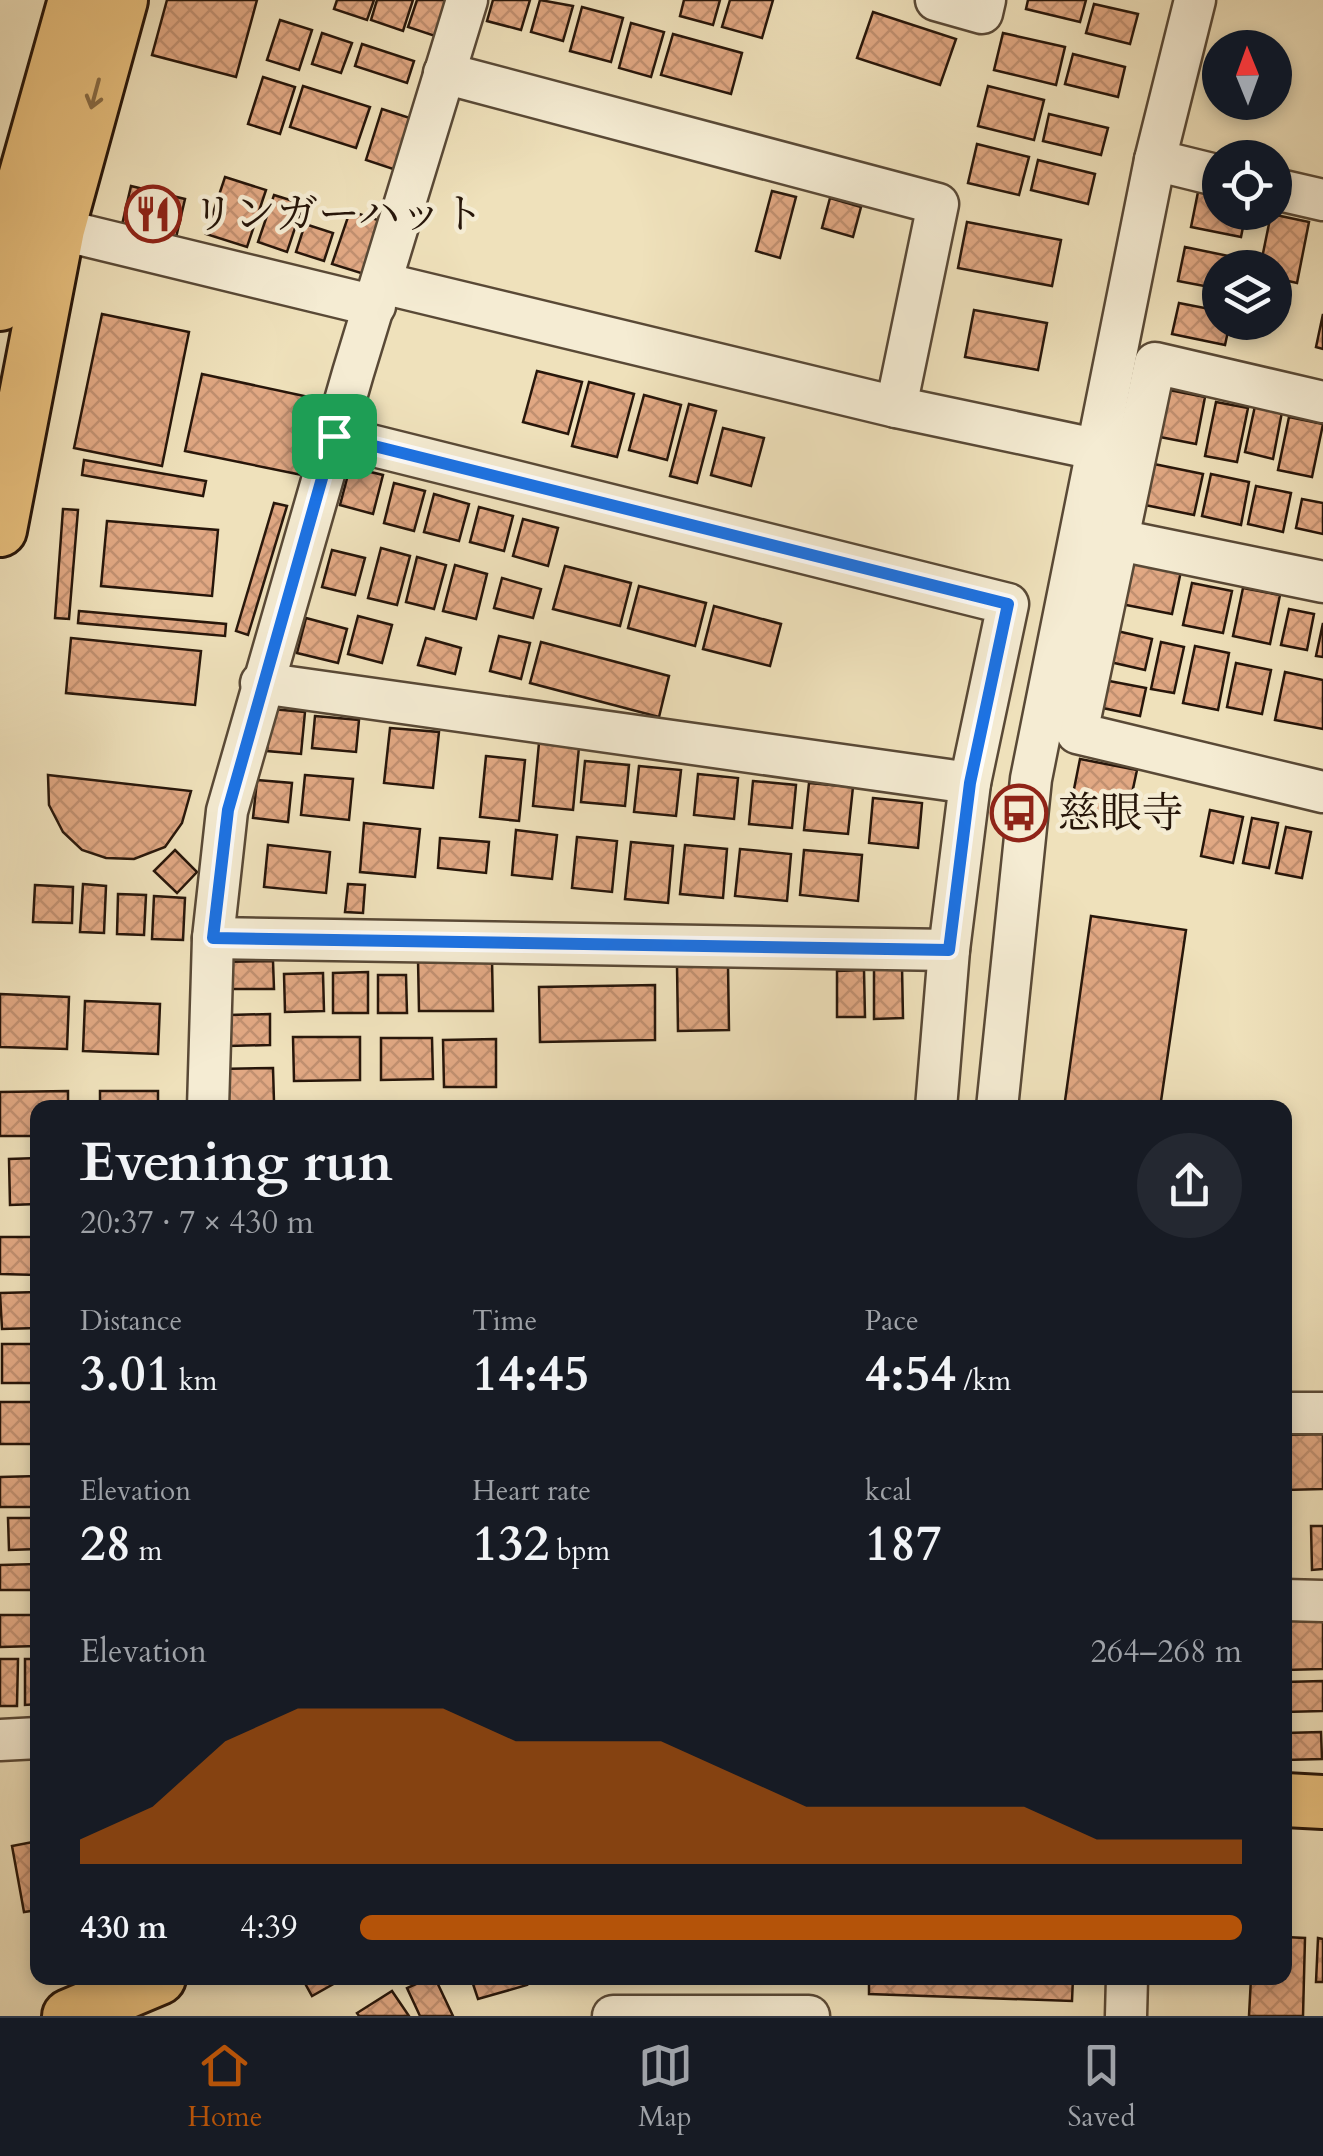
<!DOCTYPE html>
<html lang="en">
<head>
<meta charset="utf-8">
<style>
  body { margin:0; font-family:Cardo,"Noto Serif JP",serif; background:#242831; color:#f1f3f6; height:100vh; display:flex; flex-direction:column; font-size:38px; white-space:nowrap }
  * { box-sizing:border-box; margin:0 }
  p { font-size:32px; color:#9ea1a6 }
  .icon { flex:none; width:55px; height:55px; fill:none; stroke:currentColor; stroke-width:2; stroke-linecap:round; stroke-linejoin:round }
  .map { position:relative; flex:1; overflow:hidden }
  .sheet { position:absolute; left:30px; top:1100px; width:1262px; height:885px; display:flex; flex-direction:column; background:#171b24; border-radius:20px; box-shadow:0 5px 15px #0003 }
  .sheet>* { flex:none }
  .needle { width:65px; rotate:359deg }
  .controls { position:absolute; left:1202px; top:30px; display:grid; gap:20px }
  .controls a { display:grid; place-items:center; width:90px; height:90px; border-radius:50%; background:#171b24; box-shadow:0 5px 15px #0003; font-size:50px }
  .pin { position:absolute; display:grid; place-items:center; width:85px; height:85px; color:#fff; margin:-42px; border-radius:20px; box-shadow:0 5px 15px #0006 }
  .round { display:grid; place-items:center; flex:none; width:105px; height:105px; border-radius:52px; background:#242831 }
  .headline { display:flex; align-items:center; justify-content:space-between; height:170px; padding:0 50px }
  h1 { font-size:55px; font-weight:700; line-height:75px }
  .stats { display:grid; grid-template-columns:repeat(3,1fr); gap:15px; height:170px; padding:10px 50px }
  .stats div { display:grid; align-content:center }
  .stats b { font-size:50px; font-weight:700 }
  .stats small { font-size:28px; font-weight:400 }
  .stats p { font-size:28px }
  .chart { height:280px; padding:20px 50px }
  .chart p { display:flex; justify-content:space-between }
  .chart svg { width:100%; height:180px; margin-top:10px; fill:#b45309; opacity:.7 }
  ul { padding:0 50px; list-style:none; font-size:32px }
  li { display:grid; grid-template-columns:160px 120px 1fr; align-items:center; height:75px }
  li i { height:25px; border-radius:12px; background:#b45309 }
  .dock { display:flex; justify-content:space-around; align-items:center; height:140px; border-top:2px solid #363941; background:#171b24; font-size:28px; color:#9ea1a6 }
  .dock a { display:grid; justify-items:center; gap:5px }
  .dock .on { color:#b45309 }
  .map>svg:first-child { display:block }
  .building { fill:url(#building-cross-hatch); stroke:#27160a; stroke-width:2.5 }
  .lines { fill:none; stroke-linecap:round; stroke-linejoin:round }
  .minor-casing { stroke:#594936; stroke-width:45 }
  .major-casing { stroke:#27160a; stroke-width:58 }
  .minor { stroke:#f5ecd3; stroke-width:40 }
  .major { stroke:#e8c07e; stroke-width:52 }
  .oneway { stroke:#886b44 }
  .route-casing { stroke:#fff; stroke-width:20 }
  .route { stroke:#1a73e8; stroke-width:12 }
  .labels { text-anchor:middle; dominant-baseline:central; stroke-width:9; stroke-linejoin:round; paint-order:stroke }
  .poi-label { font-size:42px; fill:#27160a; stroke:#f5ecd3; text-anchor:start }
</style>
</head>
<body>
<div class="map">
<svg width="1323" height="2016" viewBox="0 0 1323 2016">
  <defs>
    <pattern id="building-cross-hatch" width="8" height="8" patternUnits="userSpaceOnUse" patternTransform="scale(2.5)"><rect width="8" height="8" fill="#e1a883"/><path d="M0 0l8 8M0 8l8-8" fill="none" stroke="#c19070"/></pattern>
  </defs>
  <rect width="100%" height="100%" fill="#efe1bb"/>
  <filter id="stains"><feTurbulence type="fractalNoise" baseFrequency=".002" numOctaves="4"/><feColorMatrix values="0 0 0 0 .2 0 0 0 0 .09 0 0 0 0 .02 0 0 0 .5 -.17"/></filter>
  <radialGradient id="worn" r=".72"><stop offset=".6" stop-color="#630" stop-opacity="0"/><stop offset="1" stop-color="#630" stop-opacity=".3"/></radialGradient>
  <g class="building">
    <polygon points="167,0 257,0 236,77 152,55"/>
    <polygon points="337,0 374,0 367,20 334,9"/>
    <polygon points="377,0 413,0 403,31 371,20"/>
    <polygon points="417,0 453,0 441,38 408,27"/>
    <polygon points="493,0 530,0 521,30 487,21"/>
    <polygon points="540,0 573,6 563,41 531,32"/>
    <polygon points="684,0 720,0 713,25 680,16"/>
    <polygon points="730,0 773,0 762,38 722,27"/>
    <polygon points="1028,0 1086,0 1080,22 1026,9"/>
    <polygon points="1094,4 1138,14 1130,44 1086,33"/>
    <polygon points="582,7 623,18 611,62 570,51"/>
    <polygon points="873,12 956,39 940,85 857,58"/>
    <polygon points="280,20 312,30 299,70 267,60"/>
    <polygon points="631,23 664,32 651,77 619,68"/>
    <polygon points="322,33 352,43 341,73 312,64"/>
    <polygon points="1003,33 1065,47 1056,85 994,70"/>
    <polygon points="673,34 742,53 731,94 661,75"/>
    <polygon points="362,44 414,61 407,83 355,66"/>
    <polygon points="1073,54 1125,67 1118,97 1065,84"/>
    <polygon points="263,77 295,87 280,134 248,124"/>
    <polygon points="303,86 370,107 356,148 290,127"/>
    <polygon points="988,86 1044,100 1034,140 978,126"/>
    <polygon points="382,109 413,119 396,170 366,160"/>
    <polygon points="1049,114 1108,128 1101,155 1043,141"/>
    <polygon points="977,144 1029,157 1019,195 968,183"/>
    <polygon points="1038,160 1095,174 1088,204 1031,190"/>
    <polygon points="225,177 266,190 247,247 206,234"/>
    <polygon points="131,186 185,199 175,242 121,229"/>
    <polygon points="772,191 796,197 780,258 756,251"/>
    <polygon points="1198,192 1220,197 1220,212 1246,212 1241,237 1191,227"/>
    <polygon points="274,195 303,204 287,252 258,242"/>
    <polygon points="830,198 861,207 853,237 822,228"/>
    <polygon points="350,211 381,221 364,274 332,264"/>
    <polygon points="1271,214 1309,222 1297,283 1275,278 1275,268 1260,268"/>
    <polygon points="967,222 1061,240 1052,286 958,268"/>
    <polygon points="305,224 333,233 324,261 296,252"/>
    <polygon points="1185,247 1243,259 1241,268 1220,268 1220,289 1178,281"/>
    <polygon points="1179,303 1220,311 1220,322 1230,322 1225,345 1172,334"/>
    <polygon points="974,310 1047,323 1038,370 965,357"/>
    <polygon points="102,314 189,332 162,466 74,448"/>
    <polygon points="1323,314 1323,349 1316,347"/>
    <polygon points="537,371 582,382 568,434 523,422"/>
    <polygon points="202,374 318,399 302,475 185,451"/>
    <polygon points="589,382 634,394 617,457 572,446"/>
    <polygon points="1169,390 1205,397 1196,444 1160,437"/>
    <polygon points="644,395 681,405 667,460 629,450"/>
    <polygon points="1216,402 1248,408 1237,462 1205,456"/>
    <polygon points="689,404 716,411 697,483 670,476"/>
    <polygon points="1255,406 1282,412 1273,459 1245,452"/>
    <polygon points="1289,417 1323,424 1312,477 1278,470"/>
    <polygon points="723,428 764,438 751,486 711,475"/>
    <polygon points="84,460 206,481 203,496 82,475"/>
    <polygon points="1154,464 1203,474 1194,515 1145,505"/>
    <polygon points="350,467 383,475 373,514 340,505"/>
    <polygon points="1211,474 1249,482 1241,525 1202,516"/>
    <polygon points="394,483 425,491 414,531 384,523"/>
    <polygon points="1256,486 1291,493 1283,532 1248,524"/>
    <polygon points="434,494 469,504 459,541 424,532"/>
    <polygon points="1302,499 1323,503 1323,534 1296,528"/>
    <polygon points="274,503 287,506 248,635 236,631"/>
    <polygon points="479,507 513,516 504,551 470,542"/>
    <polygon points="63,509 78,510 69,619 55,618"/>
    <polygon points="523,519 558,528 548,566 513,556"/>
    <polygon points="107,521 218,530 212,596 101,586"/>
    <polygon points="381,548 410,556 397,605 368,598"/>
    <polygon points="332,550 365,558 355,595 322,587"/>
    <polygon points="417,557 446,565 434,609 406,602"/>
    <polygon points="1125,560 1181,571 1172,614 1116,603"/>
    <polygon points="455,565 487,574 476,619 443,611"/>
    <polygon points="565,566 631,583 620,626 553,609"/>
    <polygon points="502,578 541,589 533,618 494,608"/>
    <polygon points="1192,583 1232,591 1223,633 1183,625"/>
    <polygon points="639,586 706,603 695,646 628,628"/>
    <polygon points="1243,588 1280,595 1270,644 1233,636"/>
    <polygon points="714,606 781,624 770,666 703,649"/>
    <polygon points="1289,609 1314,614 1307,650 1281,645"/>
    <polygon points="79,611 226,624 225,636 78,623"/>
    <polygon points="358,616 392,625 382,663 348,654"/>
    <polygon points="306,618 347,629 338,663 297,653"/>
    <polygon points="1323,623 1323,657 1316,656"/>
    <polygon points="1117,631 1152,639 1145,670 1110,662"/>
    <polygon points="499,636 530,643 521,679 490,671"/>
    <polygon points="71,638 201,651 195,705 66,693"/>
    <polygon points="426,638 461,648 455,674 418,665"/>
    <polygon points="541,642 669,676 659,717 530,683"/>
    <polygon points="1161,642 1184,647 1174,693 1151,689"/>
    <polygon points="1195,646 1229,653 1218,710 1183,703"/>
    <polygon points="1236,663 1271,670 1262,714 1227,707"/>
    <polygon points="1285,672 1323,680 1323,729 1275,720"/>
    <polygon points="1104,680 1146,688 1140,716 1098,707"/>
    <polygon points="271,709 305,712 301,754 267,751"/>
    <polygon points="315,716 359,720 356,752 312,748"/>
    <polygon points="390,728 439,732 433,788 384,783"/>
    <polygon points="539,743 579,747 573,810 533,806"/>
    <polygon points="486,756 525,760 519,821 480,817"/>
    <polygon points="1080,759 1137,770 1125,826 1069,814"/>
    <polygon points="585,761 629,765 625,806 581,802"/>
    <polygon points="639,766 681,770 676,816 634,812"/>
    <polygon points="698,774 738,778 734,819 694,815"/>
    <polygon points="48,775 191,791 182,823 165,847 134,859 106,858 82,850 63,832 49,805"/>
    <polygon points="305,775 353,779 349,820 301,815"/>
    <polygon points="257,780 292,783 288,822 253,818"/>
    <polygon points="753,781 796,785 792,828 749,824"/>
    <polygon points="809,783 853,787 848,834 804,830"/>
    <polygon points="873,798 922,803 918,848 869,843"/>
    <polygon points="1210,810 1243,817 1233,863 1201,856"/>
    <polygon points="1252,818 1278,823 1269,868 1243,863"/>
    <polygon points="364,823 420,829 415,877 360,872"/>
    <polygon points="1286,827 1311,832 1302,878 1276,873"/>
    <polygon points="516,830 557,835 552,879 512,875"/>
    <polygon points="577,837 617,841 612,892 572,888"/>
    <polygon points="440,838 489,842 486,873 438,868"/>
    <polygon points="631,842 673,846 668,903 625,899"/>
    <polygon points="268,845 330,852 326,893 264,887"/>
    <polygon points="685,845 727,849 723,898 680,894"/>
    <polygon points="740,849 791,854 787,901 735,896"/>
    <polygon points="175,850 197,872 177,893 154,871"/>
    <polygon points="804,850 862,855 858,901 800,895"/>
    <polygon points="83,884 106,886 104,933 80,932"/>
    <polygon points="348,884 365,885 363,913 345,912"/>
    <polygon points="35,885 73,887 72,923 33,922"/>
    <polygon points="118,894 146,895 144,935 117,934"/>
    <polygon points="154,896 185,898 183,940 152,939"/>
    <polygon points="1091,916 1186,930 1160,1108 1064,1108"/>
    <polygon points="418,959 492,959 493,1011 419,1011"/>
    <polygon points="273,961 274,989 219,989 219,962"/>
    <polygon points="728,965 729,1030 678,1031 677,966"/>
    <polygon points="902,966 903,1018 874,1019 874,967"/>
    <polygon points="864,970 865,1017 837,1017 837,971"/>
    <polygon points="368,972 368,1013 333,1013 333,973"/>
    <polygon points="323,973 324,1011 285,1012 284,974"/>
    <polygon points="378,975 406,975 407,1013 378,1013"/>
    <polygon points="655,985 655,1040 540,1042 539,987"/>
    <polygon points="0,994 69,997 67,1049 0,1047"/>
    <polygon points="85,1001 160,1004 158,1054 83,1051"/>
    <polygon points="270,1014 270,1045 229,1046 229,1015"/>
    <polygon points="293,1037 360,1037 360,1080 294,1081"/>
    <polygon points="381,1038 432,1038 433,1079 381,1080"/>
    <polygon points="496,1039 496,1087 444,1087 443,1040"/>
    <polygon points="273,1068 274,1102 218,1103 218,1069"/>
    <polygon points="68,1091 68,1108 38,1108 38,1136 0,1136 0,1092"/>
    <rect x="100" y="1091" width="58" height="17"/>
    <polygon points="38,1158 38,1204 10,1205 9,1159"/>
    <polygon points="0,1237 38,1237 38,1275 0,1274"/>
    <polygon points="38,1292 38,1328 2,1329 0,1293"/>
    <rect x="2" y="1344" width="33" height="39"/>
    <rect x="0" y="1402" width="37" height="42"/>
    <polygon points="1323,1434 1323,1489 1285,1490 1285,1435"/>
    <polygon points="38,1476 38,1507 0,1507 0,1477"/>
    <polygon points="8,1518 38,1518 38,1549 9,1550"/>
    <polygon points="1311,1526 1323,1526 1323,1569 1312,1570"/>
    <polygon points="38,1564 38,1590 0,1590 0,1565"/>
    <polygon points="0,1615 38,1615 38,1646 0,1647"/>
    <polygon points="1323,1620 1323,1669 1285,1670 1285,1621"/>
    <polygon points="0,1659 18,1659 17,1706 0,1706"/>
    <polygon points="25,1659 38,1659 38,1704 25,1705"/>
    <polygon points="1323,1681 1323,1711 1285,1712 1285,1682"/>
    <polygon points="1321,1732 1322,1759 1285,1760 1285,1733"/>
    <polygon points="38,1841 38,1910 24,1912 12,1846"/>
    <polygon points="1285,1937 1305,1938 1303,2016 1249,2016 1251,1978 1285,1978"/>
    <polygon points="1318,1938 1323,1939 1323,1982 1316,1982"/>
    <polygon points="302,1978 344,1978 312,1996"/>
    <polygon points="429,1978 435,1978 453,2016 420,2016 407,1988"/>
    <polygon points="471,1978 525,1978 527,1985 478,1999"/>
    <polygon points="549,1978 614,1978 614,1979 550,1981"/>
    <polygon points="869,1978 1073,1978 1072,2001 869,1994"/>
    <polygon points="1132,1978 1219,1978 1219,1982"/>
    <polygon points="392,1991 409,2016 359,2016 357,2013"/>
  </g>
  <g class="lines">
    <g class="minor-casing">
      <g id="minor">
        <polyline points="936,0 982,13 985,0"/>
        <polyline points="444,73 938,204 896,407"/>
        <polyline points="1155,160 1220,176"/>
        <polyline points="1275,189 1323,200"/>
        <polyline points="58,229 375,306"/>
        <polyline points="382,283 896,407 1095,449"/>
        <polyline points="1323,402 1155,363 1077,733 1323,792"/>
        <polyline points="334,436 1008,604 970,783 949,950 936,1108"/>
        <polyline points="1119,540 1323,582"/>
        <polyline points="261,683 970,783"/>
        <polyline points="213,938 949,950"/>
        <polyline points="208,1108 213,938 227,811 353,373 467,0"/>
        <polyline points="997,1108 1031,779 1155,160 1195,0"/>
        <polyline points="1285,1413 1323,1413"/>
        <polyline points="1285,1600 1323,1601"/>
        <polyline points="0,1740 38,1738"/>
        <polyline points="613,2016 809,2016"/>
        <polyline points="1126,2016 1127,1978"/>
      </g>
    </g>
    <g class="major-casing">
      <g id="major">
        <polyline points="0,304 17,206 75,0"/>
        <polyline points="0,530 58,229 121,0"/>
        <polyline points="1285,1800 1323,1802"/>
        <polyline points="69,2016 159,1978"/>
      </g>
    </g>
    <use href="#minor" class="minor"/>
    <use href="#major" class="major"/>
  </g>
  <defs><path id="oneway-shaft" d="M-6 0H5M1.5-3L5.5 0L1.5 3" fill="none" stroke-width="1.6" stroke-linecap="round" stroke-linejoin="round" transform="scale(2.5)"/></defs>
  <use class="oneway" href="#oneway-shaft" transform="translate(95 94) rotate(105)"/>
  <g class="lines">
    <g class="route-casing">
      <polygon id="route" points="334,436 1008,604 970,783 949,950 213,938 228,810"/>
    </g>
    <use href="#route" class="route"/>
  </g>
  <defs>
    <g id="restaurant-ring" transform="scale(2.875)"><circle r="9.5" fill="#f5ecd3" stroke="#8f2418" stroke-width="1.5"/><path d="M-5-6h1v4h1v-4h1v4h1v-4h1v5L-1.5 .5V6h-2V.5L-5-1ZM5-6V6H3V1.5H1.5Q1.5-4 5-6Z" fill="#8f2418"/></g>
    <g id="bus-ring" transform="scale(2.875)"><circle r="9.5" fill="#f5ecd3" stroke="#8f2418" stroke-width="1.5"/><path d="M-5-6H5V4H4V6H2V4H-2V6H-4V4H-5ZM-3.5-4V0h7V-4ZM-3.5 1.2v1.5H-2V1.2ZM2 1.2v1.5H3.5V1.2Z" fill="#8f2418"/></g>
  </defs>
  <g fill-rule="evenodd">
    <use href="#restaurant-ring" x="153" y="214"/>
    <use href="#bus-ring" x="1019" y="813"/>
  </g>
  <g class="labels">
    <g class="poi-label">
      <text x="192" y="214">リンガーハット</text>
      <text x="1058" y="813">慈眼寺</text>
    </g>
  </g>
  <rect width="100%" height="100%" filter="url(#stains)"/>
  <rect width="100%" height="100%" fill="url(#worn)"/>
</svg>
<div class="controls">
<a><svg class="needle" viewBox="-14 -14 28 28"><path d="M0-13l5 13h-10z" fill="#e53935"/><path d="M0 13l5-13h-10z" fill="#9ea1a6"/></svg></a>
<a><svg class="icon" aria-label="locate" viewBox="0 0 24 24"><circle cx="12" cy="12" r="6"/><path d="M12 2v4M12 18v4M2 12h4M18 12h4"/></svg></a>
<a><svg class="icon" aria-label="layers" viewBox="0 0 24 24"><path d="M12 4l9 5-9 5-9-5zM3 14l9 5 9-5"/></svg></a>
</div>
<div class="pin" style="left:334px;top:436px;background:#1e9e55"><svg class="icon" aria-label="arrive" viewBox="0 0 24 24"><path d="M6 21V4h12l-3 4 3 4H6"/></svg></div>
<section class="sheet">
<div class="headline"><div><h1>Evening run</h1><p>20:37 · 7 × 430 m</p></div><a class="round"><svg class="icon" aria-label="share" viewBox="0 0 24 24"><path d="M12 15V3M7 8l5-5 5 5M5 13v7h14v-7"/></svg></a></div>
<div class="stats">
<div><p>Distance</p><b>3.01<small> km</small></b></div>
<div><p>Time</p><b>14:45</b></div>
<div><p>Pace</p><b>4:54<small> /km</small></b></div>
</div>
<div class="stats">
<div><p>Elevation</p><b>28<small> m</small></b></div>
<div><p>Heart rate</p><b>132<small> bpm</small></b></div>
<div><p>kcal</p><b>187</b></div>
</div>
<div class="chart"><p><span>Elevation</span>264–268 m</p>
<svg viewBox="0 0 160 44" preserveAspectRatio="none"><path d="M0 44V38L10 30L20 14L30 6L40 6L50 6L60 14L70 14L80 14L90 22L100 30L110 30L120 30L130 30L140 38L150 38L160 38V44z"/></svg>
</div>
<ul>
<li><b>430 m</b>4:39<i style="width:100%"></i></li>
</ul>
</section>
</div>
<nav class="dock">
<a class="on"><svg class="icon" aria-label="home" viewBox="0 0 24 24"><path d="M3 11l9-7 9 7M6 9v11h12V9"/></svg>Home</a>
<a><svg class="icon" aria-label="map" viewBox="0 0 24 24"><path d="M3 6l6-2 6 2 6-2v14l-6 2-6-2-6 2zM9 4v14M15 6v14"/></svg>Map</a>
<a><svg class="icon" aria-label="saved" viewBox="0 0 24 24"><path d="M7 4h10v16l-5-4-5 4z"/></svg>Saved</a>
</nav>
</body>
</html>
